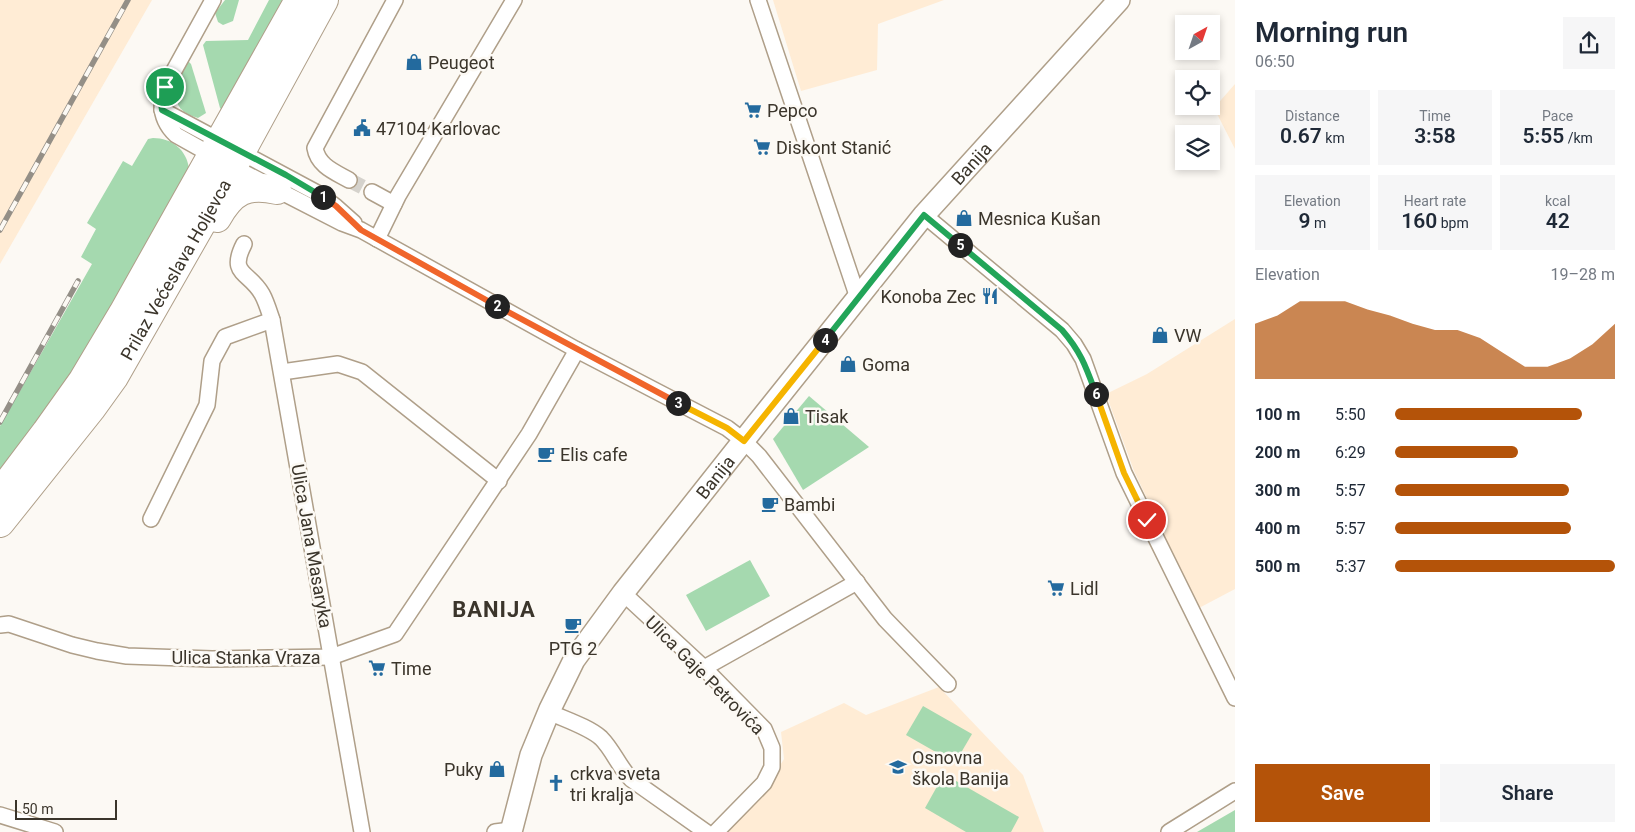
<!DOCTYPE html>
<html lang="en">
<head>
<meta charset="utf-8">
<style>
  body { margin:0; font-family:Roboto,sans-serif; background:#f6f6f7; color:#1f2937; height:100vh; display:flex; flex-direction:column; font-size:19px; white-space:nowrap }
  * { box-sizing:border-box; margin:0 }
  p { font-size:16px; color:#747a83 }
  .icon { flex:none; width:28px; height:28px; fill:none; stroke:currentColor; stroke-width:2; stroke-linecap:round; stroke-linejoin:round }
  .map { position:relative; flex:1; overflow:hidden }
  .drawer { display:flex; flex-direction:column; background:#fff; width:400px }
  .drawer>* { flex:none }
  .needle { width:32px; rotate:40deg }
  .tools { position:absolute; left:1175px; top:15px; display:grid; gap:10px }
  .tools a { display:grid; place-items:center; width:45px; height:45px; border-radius:0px; background:#fff; box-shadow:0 2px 8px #0003; font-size:25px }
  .scale { position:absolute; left:15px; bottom:12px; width:102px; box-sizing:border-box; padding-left:5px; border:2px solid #3b352b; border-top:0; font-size:14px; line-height:18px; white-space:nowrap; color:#3b352b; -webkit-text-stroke:4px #fcf9f4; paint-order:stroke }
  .pin { position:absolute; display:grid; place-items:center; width:42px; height:42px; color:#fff; margin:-21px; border:2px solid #fff; border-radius:50%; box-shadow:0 1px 5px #0007 }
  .km { position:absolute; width:25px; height:25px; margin:-12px; border-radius:50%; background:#222; color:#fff; font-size:14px; line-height:25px; text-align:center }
  .round { display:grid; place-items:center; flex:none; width:52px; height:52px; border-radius:0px; background:#f6f6f7 }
  .summary { display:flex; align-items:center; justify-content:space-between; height:85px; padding:0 20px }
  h1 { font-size:28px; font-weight:600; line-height:38px }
  .metrics { display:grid; grid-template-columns:repeat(3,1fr); gap:8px; height:85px; padding:5px 20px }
  .metrics div { display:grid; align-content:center; border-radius:0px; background:#f6f6f7; text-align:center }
  .metrics b { font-size:21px; font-weight:600 }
  .metrics small { font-size:14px; font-weight:400 }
  .metrics p { font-size:14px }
  .chart { height:140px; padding:10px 20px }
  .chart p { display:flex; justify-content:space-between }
  .chart svg { width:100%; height:90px; margin-top:5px; fill:#b45309; opacity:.7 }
  .action { display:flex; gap:10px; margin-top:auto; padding:10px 20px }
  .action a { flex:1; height:58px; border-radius:0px; background:#b45309; color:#fff; font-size:20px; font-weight:600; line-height:58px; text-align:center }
  .action a+a { background:#f6f6f7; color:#1f2937 }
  ul { padding:0 20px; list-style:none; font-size:16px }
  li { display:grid; grid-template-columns:80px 60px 1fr; align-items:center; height:38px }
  li i { height:12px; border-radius:6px; background:#b45309 }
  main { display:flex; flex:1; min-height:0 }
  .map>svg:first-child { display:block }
  .built { fill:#ffecd5 }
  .green { fill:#a5d9af }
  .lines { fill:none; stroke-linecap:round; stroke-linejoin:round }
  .street-tunnel { stroke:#d5d2cc; stroke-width:15; stroke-dasharray:15 8; stroke-linecap:butt }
  .street-casing { stroke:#af9f89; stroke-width:18 }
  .secondary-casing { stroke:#af9f89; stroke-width:24 }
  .highway-casing { stroke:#af9f89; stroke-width:30 }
  .street { stroke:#fff; stroke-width:15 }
  .secondary { stroke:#fff; stroke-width:21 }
  .highway { stroke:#fff; stroke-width:28 }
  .rail-casing { stroke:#948f87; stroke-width:5.5 }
  .rail { stroke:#fcf9f4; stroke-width:4; stroke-dasharray:11; stroke-linecap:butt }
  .split-1-casing { stroke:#fff; stroke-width:10 }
  .split-2-casing { stroke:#fff; stroke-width:10 }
  .split-3-casing { stroke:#fff; stroke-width:10 }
  .split-4-casing { stroke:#fff; stroke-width:10 }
  .split-5-casing { stroke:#fff; stroke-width:10 }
  .split-6-casing { stroke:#fff; stroke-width:10 }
  .split-7-casing { stroke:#fff; stroke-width:10 }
  .split-1 { stroke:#22a559; stroke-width:6 }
  .split-2 { stroke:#f0652b; stroke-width:6 }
  .split-3 { stroke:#f0652b; stroke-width:6 }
  .split-4 { stroke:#f5b400; stroke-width:6 }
  .split-5 { stroke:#22a559; stroke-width:6 }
  .split-6 { stroke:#22a559; stroke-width:6 }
  .split-7 { stroke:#f5b400; stroke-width:6 }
  .labels { text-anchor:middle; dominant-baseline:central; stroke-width:5; stroke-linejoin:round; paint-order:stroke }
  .poi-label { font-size:18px; fill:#3b352b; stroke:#fcf9f4; text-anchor:start }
  .street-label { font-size:18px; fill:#3b352b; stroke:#fcf9f4 }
  .district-label { font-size:22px; font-weight:bold; letter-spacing:1px; fill:#3b352b; stroke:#fcf9f4 }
</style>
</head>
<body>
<main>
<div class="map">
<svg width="1235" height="832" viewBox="0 0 1235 832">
  <rect width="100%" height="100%" fill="#fcf9f4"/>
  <g class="built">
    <polygon points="0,0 152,0 0,264"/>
    <polygon points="773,0 944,0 878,24 877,70 801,91"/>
    <polygon points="1235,84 1235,149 1214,108"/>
    <polygon points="1235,319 1235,589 1199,608 1134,471 1106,394 1147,374"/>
    <polygon points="939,687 1023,775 1044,832 726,832 763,793 784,759 781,732 844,703 866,715"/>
  </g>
  <g class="green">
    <polygon points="225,0 239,0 233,21 223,25 218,22 215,13"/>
    <polygon points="269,0 289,0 223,111 220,108 203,45 206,41 248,40"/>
    <path d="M188,61L191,64L206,113L198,118C164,109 177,83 188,61Z"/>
    <path d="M153,138C172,138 187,150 189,169L118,307L0,482V426L92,264L81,257L96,229L87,223L123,161L132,166L148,139Z"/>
    <polygon points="809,396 869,447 803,490 773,439"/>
    <polygon points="750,560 770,596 706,631 686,595"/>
    <polygon points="923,706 972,734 955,763 906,735"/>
    <polygon points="944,774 1019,817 1011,832 966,832 925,808"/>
    <polygon points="1235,810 1235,832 1197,832"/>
  </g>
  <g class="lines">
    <polyline class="street-tunnel" points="349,180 372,192"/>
    <g class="street-casing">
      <g id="street">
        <path d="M213,0L165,87C159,106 162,122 176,135L233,167L342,223L361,230L577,350L727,428L744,441L759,456L885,619L948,684"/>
        <polyline points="758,0 858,298"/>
        <polyline points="162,110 319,194 336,207 354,223"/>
        <path d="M349,180C335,172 318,166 315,148L395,0"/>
        <polyline points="372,192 394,204"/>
        <polyline points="924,215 1062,330 1074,344 1083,359 1124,473 1235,698"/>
        <polyline points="377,239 398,196 514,0"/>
        <path d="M244,244C228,275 249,271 262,294C266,301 269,311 272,320L362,832"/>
        <polyline points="282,372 338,364 362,372 499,481"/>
        <polyline points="151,519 207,405 212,361 225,337 272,320"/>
        <polyline points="623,593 704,668 764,729 772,748 772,767 764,783 716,832"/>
        <polyline points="0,625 9,624 72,645 97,651 127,656 212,659 331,657 395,634 529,434 577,350"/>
        <polyline points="704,668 857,582"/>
        <path d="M549,712C564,719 589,727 601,738C613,750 619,767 631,779L706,832"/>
        <polyline points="0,815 55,832"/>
        <polyline points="495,832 511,830"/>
        <polyline points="1169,832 1235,791"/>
      </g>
    </g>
    <g class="secondary-casing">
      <g id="secondary">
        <path id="s1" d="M511,832L531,755L550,709L574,660L623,593L756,425L924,215L1119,0"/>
      </g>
    </g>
    <g class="highway-casing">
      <g id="highway">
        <path d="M217,218C232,191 247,183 277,190"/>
        <polyline points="0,493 46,432 83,380 123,313 299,0"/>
        <path id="s2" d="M0,523L91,409L114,377L211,207L324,0"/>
      </g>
    </g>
    <use href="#street" class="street"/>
    <use href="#secondary" class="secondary"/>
    <use href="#highway" class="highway"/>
    <g class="rail-casing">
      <g id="rail">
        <polyline points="0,230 128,0"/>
        <polyline points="0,422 78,281"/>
      </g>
    </g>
    <use href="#rail" class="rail"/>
  </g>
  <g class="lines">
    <g class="split-1-casing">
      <polyline id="split-1" points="165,87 161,104 162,110 286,175 323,197"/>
    </g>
    <g class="split-2-casing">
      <polyline id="split-2" points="323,197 336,206 361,230 497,306"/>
    </g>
    <g class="split-3-casing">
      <polyline id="split-3" points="497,306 678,403"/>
    </g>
    <g class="split-4-casing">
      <polyline id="split-4" points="678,403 727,428 744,441 825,340"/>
    </g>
    <g class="split-5-casing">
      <polyline id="split-5" points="825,340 924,215 960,245"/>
    </g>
    <g class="split-6-casing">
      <path id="split-6" d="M960,245L1062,330C1081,352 1086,367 1096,394"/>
    </g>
    <g class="split-7-casing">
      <polyline id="split-7" points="1096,394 1124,473 1147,520"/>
    </g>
    <use href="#split-1" class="split-1"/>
    <use href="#split-2" class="split-2"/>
    <use href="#split-3" class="split-3"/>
    <use href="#split-4" class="split-4"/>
    <use href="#split-5" class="split-5"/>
    <use href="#split-6" class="split-6"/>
    <use href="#split-7" class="split-7"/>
  </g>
  <defs>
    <g id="shop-bare" transform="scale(1.35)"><path d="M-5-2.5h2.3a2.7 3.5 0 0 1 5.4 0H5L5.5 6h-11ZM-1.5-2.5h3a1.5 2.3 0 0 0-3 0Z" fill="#236a9e" stroke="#fcf9f4" stroke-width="2.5" paint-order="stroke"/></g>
    <g id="supermarket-bare" transform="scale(1.35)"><path d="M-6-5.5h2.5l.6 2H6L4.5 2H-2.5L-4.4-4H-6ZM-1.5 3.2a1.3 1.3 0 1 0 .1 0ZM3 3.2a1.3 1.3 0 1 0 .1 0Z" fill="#236a9e" stroke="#fcf9f4" stroke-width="2.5" paint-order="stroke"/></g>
    <g id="civic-bare" transform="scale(1.35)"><path d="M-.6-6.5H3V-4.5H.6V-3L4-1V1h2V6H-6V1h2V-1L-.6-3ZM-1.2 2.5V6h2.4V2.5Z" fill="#236a9e" stroke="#fcf9f4" stroke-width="2.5" paint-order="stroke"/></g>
    <g id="restaurant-bare" transform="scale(1.35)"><path d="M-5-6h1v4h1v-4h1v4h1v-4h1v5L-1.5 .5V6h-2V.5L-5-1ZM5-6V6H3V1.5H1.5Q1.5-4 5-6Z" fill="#236a9e" stroke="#fcf9f4" stroke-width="2.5" paint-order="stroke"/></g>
    <g id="cafe-bare" transform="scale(1.35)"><path d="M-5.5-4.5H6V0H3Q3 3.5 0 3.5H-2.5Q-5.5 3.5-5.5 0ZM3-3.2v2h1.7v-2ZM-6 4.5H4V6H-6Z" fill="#236a9e" stroke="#fcf9f4" stroke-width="2.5" paint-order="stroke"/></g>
    <g id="school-bare" transform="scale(1.35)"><path d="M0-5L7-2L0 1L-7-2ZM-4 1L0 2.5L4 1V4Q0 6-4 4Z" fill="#236a9e" stroke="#fcf9f4" stroke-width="2.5" paint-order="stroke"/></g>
    <g id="church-bare" transform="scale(1.35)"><path d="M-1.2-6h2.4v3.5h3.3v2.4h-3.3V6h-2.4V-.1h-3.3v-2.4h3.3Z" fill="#236a9e" stroke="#fcf9f4" stroke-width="2.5" paint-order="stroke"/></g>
  </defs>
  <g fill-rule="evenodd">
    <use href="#shop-bare" x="414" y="62"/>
    <use href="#supermarket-bare" x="753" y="110"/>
    <use href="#civic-bare" x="362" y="128"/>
    <use href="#supermarket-bare" x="762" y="147"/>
    <use href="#shop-bare" x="964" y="218"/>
    <use href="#restaurant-bare" x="990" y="296"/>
    <use href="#shop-bare" x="1160" y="335"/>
    <use href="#shop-bare" x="848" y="364"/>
    <use href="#shop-bare" x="791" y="416"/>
    <use href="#cafe-bare" x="546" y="454"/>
    <use href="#cafe-bare" x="770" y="504"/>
    <use href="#supermarket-bare" x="1056" y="588"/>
    <use href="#cafe-bare" x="573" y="625"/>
    <use href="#supermarket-bare" x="377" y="668"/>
    <use href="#school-bare" x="898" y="767"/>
    <use href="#shop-bare" x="497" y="769"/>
    <use href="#church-bare" x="556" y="783"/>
  </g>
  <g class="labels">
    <g class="poi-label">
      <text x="428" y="62">Peugeot</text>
      <text x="767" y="110">Pepco</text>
      <text x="376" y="128">47104 Karlovac</text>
      <text x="776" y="147">Diskont Stanić</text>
      <text x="978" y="218">Mesnica Kušan</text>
      <text x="976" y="296" text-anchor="end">Konoba Zec</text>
      <text x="1174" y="335">VW</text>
      <text x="862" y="364">Goma</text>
      <text x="805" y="416">Tisak</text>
      <text x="560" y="454">Elis cafe</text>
      <text x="784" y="504">Bambi</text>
      <text x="1070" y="588">Lidl</text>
      <text x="573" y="648" text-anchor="middle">PTG 2</text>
      <text x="391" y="668">Time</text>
      <text x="912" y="757">Osnovna<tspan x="912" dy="21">škola Banija</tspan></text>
      <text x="483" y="769" text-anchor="end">Puky</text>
      <text x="570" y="773">crkva sveta<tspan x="570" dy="21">tri kralja</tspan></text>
    </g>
    <g class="street-label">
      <text stroke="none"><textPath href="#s1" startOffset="820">Banija</textPath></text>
      <text stroke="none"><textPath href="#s2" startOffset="309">Prilaz Većeslava Holjevca</textPath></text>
      <text stroke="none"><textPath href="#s1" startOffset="415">Banija</textPath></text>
      <text transform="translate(312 546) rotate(80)">Ulica Jana Masaryka</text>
      <text x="246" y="657">Ulica Stanka Vraza</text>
      <text transform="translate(705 675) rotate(45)">Ulica Gaje Petrovića</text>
    </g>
    <g class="district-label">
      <text x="494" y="609">BANIJA</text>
    </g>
  </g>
</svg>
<div class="tools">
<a><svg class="needle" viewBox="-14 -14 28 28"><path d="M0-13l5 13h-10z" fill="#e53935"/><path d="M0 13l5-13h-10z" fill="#747a83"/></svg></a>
<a><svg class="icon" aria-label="locate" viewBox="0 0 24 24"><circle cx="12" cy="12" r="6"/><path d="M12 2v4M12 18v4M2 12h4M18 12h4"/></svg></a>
<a><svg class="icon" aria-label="layers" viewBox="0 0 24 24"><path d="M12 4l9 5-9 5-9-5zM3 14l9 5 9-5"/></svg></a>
</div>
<div class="scale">50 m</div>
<div class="pin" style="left:165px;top:87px;background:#1e9e55"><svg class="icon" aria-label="arrive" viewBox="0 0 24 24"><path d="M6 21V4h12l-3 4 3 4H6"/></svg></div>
<div class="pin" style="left:1147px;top:520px;background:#d93025"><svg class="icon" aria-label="check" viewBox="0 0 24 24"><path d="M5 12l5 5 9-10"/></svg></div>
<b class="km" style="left:323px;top:197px">1</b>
<b class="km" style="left:497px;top:306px">2</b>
<b class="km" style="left:678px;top:403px">3</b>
<b class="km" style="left:825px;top:340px">4</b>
<b class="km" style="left:960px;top:245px">5</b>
<b class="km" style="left:1096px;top:394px">6</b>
</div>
<section class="drawer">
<div class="summary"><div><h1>Morning run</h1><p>06:50</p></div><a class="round"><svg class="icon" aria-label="share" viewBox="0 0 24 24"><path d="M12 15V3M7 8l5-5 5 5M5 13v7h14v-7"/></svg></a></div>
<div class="metrics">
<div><p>Distance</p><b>0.67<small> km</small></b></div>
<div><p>Time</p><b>3:58</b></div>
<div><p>Pace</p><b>5:55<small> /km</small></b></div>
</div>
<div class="metrics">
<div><p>Elevation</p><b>9<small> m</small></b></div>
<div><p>Heart rate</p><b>160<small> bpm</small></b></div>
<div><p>kcal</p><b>42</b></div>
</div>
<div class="chart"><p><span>Elevation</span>19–28 m</p>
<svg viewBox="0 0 160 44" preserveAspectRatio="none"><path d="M0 44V17L10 13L20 6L30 6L40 6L50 10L60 13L70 17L80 20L90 20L100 24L110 31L120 38L130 38L140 34L150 27L160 17V44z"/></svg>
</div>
<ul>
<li><b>100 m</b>5:50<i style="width:85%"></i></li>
<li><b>200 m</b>6:29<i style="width:56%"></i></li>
<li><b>300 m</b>5:57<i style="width:79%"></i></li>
<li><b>400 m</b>5:57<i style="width:80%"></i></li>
<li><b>500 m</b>5:37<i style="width:100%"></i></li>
</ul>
<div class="action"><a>Save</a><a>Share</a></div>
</section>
</main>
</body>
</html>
